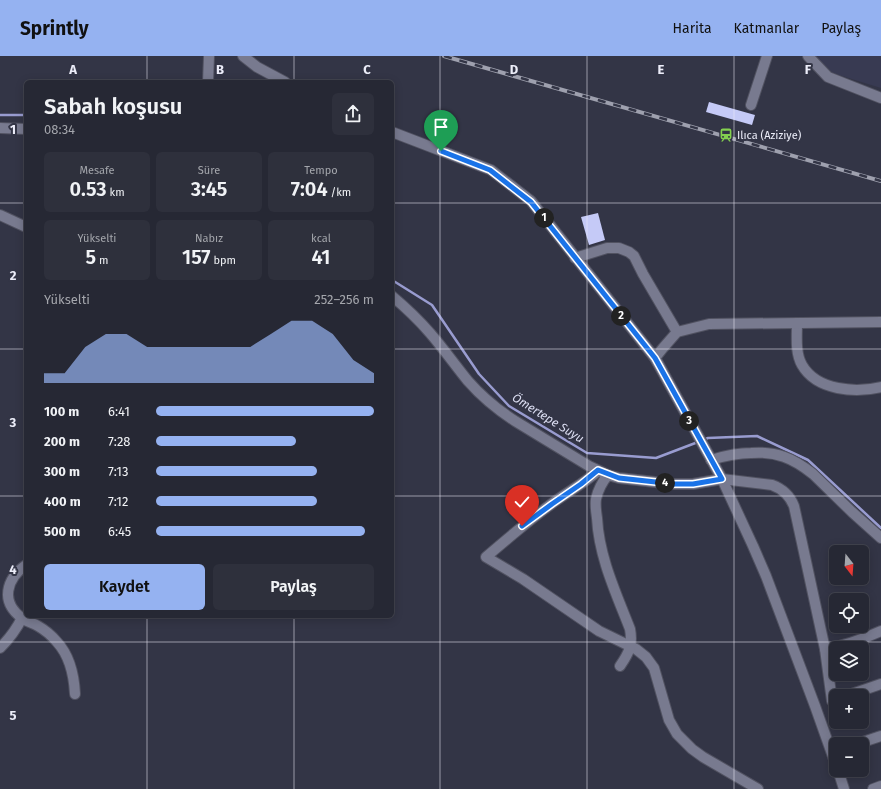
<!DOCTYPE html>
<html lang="tr">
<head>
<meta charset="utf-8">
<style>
  body { margin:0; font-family:"Fira Sans",sans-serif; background:#2e303c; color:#f1f3f6; height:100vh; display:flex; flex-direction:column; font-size:15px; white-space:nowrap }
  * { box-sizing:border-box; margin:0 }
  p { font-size:13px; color:#a4a6ac }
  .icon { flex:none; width:22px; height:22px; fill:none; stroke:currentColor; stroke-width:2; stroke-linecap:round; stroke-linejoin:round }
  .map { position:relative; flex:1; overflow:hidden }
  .side { position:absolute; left:24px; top:24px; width:370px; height:538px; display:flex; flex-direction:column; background:#262834; border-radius:6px; box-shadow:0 2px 10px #0003,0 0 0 1px #42444f }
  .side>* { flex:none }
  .needle { width:26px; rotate:163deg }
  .buttons { position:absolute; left:829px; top:489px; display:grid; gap:8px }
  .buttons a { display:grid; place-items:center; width:40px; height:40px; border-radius:6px; background:#262834; box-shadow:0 2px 10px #0003,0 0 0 1px #42444f; font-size:20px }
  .pin { position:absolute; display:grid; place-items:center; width:34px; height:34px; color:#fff; margin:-41px -17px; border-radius:50% 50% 50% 0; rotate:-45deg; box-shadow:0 0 4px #0007 }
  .pin .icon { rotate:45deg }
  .km { position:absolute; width:20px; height:20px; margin:-10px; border-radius:50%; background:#222; color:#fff; font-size:11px; line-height:20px; text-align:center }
  .round { display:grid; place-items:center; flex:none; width:42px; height:42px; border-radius:6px; background:#2e303c }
  .head { display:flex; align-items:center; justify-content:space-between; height:68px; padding:0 20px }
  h1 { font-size:22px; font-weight:600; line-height:30px }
  .stats { display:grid; grid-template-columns:repeat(3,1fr); gap:6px; height:68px; padding:4px 20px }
  .stats div { display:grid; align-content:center; border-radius:6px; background:#2e303c; text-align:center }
  .stats b { font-size:20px; font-weight:600 }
  .stats small { font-size:11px; font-weight:400 }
  .stats p { font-size:11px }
  .chart { height:112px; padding:8px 20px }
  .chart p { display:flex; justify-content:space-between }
  .chart svg { width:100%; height:72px; margin-top:4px; fill:#95b2f1; opacity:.7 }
  .cta { display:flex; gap:8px; margin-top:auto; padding:8px 20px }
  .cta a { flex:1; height:46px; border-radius:6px; background:#95b2f1; color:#111; font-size:16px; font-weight:600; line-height:46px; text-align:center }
  .cta a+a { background:#2e303c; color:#f1f3f6 }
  ul { padding:0 20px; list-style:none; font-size:13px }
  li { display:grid; grid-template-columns:64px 48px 1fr; align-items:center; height:30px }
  li i { height:10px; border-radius:5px; background:#95b2f1 }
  header { display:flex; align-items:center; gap:24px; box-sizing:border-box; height:56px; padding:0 20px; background:#95b2f1; color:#111 }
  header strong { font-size:19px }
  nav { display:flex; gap:22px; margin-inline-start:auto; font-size:14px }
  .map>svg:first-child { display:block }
  .built { fill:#383a52 }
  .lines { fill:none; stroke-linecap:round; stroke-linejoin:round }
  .stream { stroke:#999cd0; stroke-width:2.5 }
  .building { fill:#c5caf7 }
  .minor-casing { stroke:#515261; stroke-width:12 }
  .minor { stroke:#787a8f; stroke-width:10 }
  .rail-casing { stroke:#9ea0ae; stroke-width:4 }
  .rail { stroke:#333546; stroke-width:2.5; stroke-dasharray:8; stroke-linecap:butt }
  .route-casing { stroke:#fff; stroke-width:8 }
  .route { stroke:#1a73e8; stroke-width:5 }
  .grid { fill:none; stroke:#ecedf9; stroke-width:1; stroke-opacity:0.55 }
  .labels { text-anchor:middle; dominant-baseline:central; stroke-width:4; stroke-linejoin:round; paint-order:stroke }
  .poi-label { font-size:11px; fill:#ecedf9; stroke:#333546; text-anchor:start }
  .water-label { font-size:12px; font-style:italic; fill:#dbddf1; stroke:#333546 }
  .grid-label { font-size:13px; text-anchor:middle; font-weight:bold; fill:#ecedf9; stroke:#333546; stroke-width:4; stroke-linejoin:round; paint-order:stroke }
</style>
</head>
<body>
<header>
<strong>Sprintly</strong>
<nav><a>Harita</a><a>Katmanlar</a><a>Paylaş</a></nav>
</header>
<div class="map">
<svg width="881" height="733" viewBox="0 0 881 733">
  <rect width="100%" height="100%" fill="#333546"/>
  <polygon class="built" points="808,0 881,0 881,32 816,12"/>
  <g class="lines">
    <g class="stream">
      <polyline points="0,59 26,59"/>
      <polyline points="392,224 432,249 479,318 509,350 587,397 656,402 698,386"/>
      <polyline points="703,384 708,382 757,380 808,404 881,472"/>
    </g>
  </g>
  <g class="building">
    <polygon points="709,46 755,59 752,69 706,56"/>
    <polygon points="598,157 605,184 589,189 581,161"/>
  </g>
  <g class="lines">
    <g class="minor-casing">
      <g id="minor">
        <polyline points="243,0 257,11 285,26"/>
        <polyline points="808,0 828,21 881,42"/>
        <polyline points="208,26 209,0"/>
        <polyline points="751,49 767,0"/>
        <polyline points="0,72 26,73"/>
        <polyline points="392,76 491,114 531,145 655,302 722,423 753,490 766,520 815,650 836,709"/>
        <polyline points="0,159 26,171"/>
        <polyline points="575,202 607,192 619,192 629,196 634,200 643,218 677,276"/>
        <path d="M392,240C405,251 418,263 430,277C443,292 455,309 468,325C482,341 498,354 515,365L589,410L608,419L619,422L673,428H693L722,423L772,429C783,433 790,440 794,450L825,593L832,645"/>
        <path d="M797,267C797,280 795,297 802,309C817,335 856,337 881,331"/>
        <polyline points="655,302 663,292 677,276 709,268 881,266"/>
        <path d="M711,404C724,400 737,397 751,397C776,395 793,402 813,418L852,456L881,482"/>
        <path d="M598,415C583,428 566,437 550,449C528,465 507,483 486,501L523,523L599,575L636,593L646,601L654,612L669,664L677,678L692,693L703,701L758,733"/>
        <path d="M608,419C602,426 598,434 596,443C595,449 596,455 597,462C599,501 616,537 630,573C633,589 629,597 620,610"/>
        <path d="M26,509C6,523 0,546 22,562C27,566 33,567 38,570C45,574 52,580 57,586C70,600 74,619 75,638"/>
        <path d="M0,592C9,583 16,574 22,562"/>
        <path d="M825,593C845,590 863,583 881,575"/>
        <polyline points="846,640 881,628"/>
        <polyline points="857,688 881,680"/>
        <polyline points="838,714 844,733"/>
        <polyline points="873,733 881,730"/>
      </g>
    </g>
    <use href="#minor" class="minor"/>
    <g class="rail-casing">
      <polyline id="rail" points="444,0 881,125"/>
    </g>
    <use href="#rail" class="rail"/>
  </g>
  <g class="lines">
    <g class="route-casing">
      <polyline id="route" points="441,95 490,114 531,146 655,302 722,423 693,428 674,428 619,422 598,414 581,428 552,448 522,470"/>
    </g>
    <use href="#route" class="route"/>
  </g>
  <path class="grid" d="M147,0V26M294,0V26M440,0V733M587,0V733M734,0V733M0,147H26M392,147H881M0,293H26M392,293H881M0,440H26M392,440H881M147,560V733M294,560V733M0,586H881"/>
  <defs>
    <g id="station-bare" transform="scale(1.08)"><path d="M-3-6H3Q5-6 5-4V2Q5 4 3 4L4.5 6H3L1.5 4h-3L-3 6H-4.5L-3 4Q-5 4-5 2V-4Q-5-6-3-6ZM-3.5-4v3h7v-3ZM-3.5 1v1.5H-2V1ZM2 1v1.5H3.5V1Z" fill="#83d04f" stroke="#333546" stroke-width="2.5" paint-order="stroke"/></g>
  </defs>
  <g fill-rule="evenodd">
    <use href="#station-bare" x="726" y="79"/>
  </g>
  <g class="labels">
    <g class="poi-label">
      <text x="737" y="79">Ilıca (Aziziye)</text>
    </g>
    <g class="water-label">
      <text transform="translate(548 362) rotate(32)">Ömertepe Suyu</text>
    </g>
  </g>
  <g class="grid-label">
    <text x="73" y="18">A</text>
    <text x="220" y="18">B</text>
    <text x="367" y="18">C</text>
    <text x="514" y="18">D</text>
    <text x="661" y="18">E</text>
    <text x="808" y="18">F</text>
    <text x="13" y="78">1</text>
    <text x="13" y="224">2</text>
    <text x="13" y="371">3</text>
    <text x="13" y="518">4</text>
    <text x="13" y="664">5</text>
  </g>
</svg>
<div class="buttons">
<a><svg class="needle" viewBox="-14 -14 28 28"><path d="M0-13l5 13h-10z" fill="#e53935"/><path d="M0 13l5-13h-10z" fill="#a4a6ac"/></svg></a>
<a><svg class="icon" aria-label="locate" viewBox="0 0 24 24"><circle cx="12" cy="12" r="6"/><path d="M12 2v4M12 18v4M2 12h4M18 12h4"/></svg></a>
<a><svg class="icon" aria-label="layers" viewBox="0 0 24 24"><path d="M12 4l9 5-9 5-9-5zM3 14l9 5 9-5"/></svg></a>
<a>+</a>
<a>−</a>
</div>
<div class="pin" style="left:441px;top:95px;background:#1e9e55"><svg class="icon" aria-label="arrive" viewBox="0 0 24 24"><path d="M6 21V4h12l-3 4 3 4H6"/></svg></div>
<div class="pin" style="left:522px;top:470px;background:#d93025"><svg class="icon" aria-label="check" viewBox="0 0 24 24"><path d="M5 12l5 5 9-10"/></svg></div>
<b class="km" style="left:544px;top:162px">1</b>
<b class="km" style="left:621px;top:260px">2</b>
<b class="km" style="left:689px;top:365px">3</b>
<b class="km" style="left:665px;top:427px">4</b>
<section class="side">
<div class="head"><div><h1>Sabah koşusu</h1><p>08:34</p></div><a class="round"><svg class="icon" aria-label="share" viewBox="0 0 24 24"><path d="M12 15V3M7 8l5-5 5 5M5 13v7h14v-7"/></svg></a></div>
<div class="stats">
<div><p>Mesafe</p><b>0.53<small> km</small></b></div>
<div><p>Süre</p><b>3:45</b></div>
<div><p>Tempo</p><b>7:04<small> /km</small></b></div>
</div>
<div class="stats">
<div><p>Yükselti</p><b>5<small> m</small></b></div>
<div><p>Nabız</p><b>157<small> bpm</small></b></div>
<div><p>kcal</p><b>41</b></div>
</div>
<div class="chart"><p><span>Yükselti</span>252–256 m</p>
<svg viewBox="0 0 160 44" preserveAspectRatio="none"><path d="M0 44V38L10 38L20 22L30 14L40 14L50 22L60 22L70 22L80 22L90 22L100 22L110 14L120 6L130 6L140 14L150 30L160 38V44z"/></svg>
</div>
<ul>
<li><b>100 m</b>6:41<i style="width:100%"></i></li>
<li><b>200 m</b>7:28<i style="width:64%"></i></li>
<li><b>300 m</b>7:13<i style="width:74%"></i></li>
<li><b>400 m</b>7:12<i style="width:74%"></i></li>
<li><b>500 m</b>6:45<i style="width:96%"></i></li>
</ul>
<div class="cta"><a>Kaydet</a><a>Paylaş</a></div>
</section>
</div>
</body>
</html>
